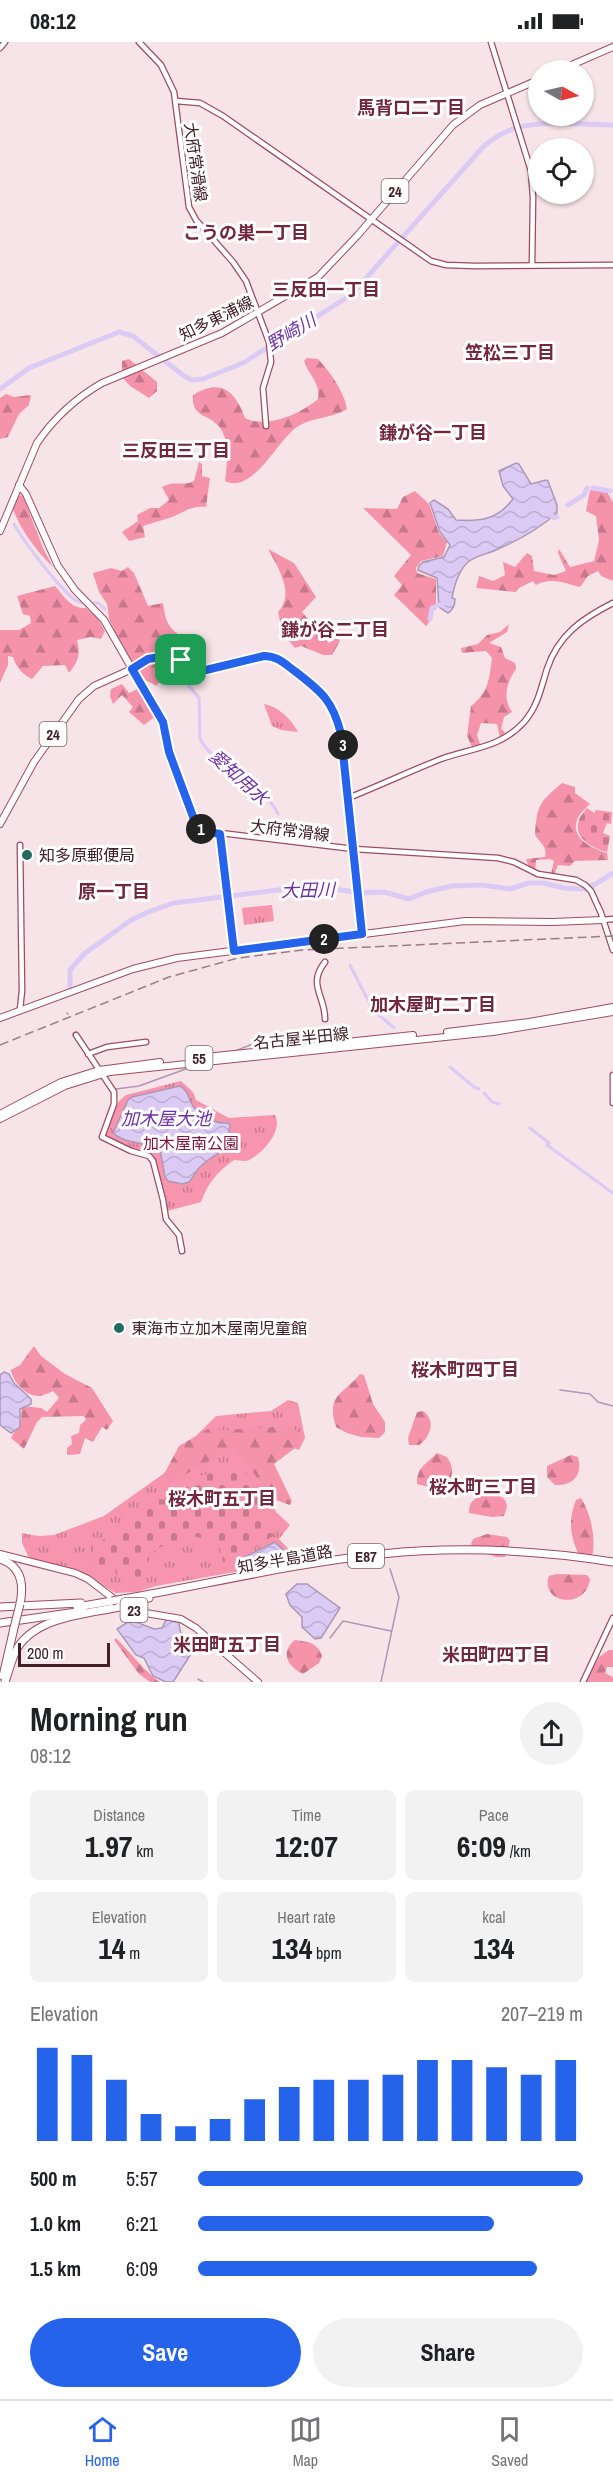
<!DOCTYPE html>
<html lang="en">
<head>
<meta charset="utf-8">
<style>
  body { margin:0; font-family:"Archivo Narrow","Noto Sans JP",sans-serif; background:#f2f2f2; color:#202124; height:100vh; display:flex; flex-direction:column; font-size:22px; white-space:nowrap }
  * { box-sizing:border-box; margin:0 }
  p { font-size:20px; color:#757577 }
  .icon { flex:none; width:33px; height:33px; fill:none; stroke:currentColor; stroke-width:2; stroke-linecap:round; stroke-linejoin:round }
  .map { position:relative; height:1640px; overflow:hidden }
  .panel { display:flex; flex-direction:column; background:#fff; flex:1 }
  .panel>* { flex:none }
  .needle { width:39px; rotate:98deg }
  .buttons { position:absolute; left:528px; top:18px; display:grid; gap:12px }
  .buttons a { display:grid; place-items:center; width:66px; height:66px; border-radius:50%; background:#fff; box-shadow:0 2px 4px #0004; font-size:30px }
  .scale { position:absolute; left:18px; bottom:15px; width:92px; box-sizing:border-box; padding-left:6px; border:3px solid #422029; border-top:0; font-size:16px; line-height:21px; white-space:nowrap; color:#422029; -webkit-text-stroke:4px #fff; paint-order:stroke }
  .pin { position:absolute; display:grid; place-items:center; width:51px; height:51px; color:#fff; margin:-26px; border-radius:12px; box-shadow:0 3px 9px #0006 }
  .km { position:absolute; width:30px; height:30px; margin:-15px; border-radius:50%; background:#222; color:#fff; font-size:16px; line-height:30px; text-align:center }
  .round { display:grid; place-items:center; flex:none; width:63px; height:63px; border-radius:32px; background:#f2f2f2 }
  .head { display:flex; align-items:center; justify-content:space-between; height:102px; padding:0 30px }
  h1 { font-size:33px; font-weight:700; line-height:45px }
  .figures { display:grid; grid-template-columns:repeat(3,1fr); gap:9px; height:102px; padding:6px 30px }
  .figures div { display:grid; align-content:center; border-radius:9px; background:#f2f2f2; text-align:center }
  .figures b { font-size:30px; font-weight:700 }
  .figures small { font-size:16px; font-weight:400 }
  .figures p { font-size:16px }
  .chart { height:168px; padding:12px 30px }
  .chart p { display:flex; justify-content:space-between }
  .chart svg { width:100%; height:108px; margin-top:6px; stroke:#2563eb; stroke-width:6 }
  .primary-button { display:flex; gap:12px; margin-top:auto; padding:12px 30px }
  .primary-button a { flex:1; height:69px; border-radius:36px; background:#2563eb; color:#fff; font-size:24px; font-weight:700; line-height:69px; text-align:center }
  .primary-button a+a { background:#f2f2f2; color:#202124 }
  ul { padding:0 30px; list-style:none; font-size:20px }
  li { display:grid; grid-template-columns:96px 72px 1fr; align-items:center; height:45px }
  li i { height:15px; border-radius:8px; background:#2563eb }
  .status { display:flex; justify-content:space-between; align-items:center; height:42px; padding:0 30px; background:#fff; direction:ltr }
  .status svg { height:16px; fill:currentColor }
  .dock { display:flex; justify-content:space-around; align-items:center; height:84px; border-top:2px solid #e0e0e0; background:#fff; font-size:16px; color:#757577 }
  .dock a { display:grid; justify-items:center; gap:3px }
  .dock .active { color:#2563eb }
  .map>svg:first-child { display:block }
  .grass { fill:url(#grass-tufts) }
  .forest { fill:url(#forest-firs) }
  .cemetery { fill:url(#cemetery-stones) }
  .water { fill:url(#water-waves); stroke:#ad97b7; stroke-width:1.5 }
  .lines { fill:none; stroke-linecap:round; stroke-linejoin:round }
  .stream { stroke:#ad97b7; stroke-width:1.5 }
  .canal { stroke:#dbcaf4; stroke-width:3 }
  .river { stroke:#dbcaf4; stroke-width:5 }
  .secondary-casing { stroke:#9b4c62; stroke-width:7 }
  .primary-casing { stroke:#9b4c62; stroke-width:8 }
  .highway-casing { stroke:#9b4c62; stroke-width:9 }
  .secondary { stroke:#fff; stroke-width:4.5 }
  .primary { stroke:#fff; stroke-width:6 }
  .highway { stroke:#fff; stroke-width:7 }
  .rail { stroke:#997e84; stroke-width:1.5; stroke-dasharray:9 4.5; stroke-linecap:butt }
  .highway-bridge-casing { stroke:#9b4c62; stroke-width:9; stroke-linecap:butt }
  .highway-bridge { stroke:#fff; stroke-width:7 }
  .route-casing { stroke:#fff; stroke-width:12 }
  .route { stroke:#2563eb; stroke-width:8 }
  .poi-dot { fill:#226b62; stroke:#fff; stroke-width:2 }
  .labels { text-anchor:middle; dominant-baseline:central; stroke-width:6; stroke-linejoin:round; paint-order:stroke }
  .shield { fill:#fff; stroke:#7b6369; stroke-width:1.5 }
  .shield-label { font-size:15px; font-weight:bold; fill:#422029 }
  .street-label { font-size:16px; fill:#422029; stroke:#fff }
  .poi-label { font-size:16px; fill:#422029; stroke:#fff; text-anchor:start }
  .park-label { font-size:16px; fill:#831640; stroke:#fff }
  .neighbourhood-label { font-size:18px; font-weight:bold; fill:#72273f; stroke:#fff }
  .water-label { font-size:18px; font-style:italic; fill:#6f31a7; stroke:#fff }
</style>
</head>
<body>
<div class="status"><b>08:12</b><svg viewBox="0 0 49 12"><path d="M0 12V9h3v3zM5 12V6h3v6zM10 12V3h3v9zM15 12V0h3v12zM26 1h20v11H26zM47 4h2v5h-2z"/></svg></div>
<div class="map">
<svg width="613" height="1640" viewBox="0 0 613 1640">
  <defs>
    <pattern id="grass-tufts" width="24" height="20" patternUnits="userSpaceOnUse" patternTransform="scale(1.5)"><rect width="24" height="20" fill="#f695ad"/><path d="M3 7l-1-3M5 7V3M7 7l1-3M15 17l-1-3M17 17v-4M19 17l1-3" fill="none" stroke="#c9798d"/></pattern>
    <pattern id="forest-firs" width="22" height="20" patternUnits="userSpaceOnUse" patternTransform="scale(1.5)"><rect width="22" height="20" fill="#f593ab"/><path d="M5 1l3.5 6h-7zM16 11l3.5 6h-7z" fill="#c8788b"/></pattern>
    <pattern id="cemetery-stones" width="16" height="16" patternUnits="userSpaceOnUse" patternTransform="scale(1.5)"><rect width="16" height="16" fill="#f695ad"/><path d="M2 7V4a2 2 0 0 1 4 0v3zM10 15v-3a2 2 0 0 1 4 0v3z" fill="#c9798d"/></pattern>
    <pattern id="water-waves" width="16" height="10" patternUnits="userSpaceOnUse" patternTransform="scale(1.5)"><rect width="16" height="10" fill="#dbcaf4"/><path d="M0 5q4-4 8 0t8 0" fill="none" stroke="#bdadd1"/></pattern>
  </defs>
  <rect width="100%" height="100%" fill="#f7e4e8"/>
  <g class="grass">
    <path d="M264,662C279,665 291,677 298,690L281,688L272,684Z"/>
    <polygon points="272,863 274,879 244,883 242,866"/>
    <path d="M181,1039L193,1050L196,1058L229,1076L275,1073C283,1089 263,1111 249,1118C245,1120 239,1118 234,1118C217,1130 208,1141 201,1160L167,1169L155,1119L107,1096L105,1093C110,1078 113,1062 126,1053Z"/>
    <polygon points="288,1358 298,1361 305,1396 299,1408 283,1402 261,1427 276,1470 290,1483 279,1497 297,1516 292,1520 156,1544 137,1550 115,1551 79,1528 29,1516 22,1501 22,1491 38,1494 54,1493 104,1474 177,1422 191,1399 216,1374 271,1369"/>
  </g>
  <g class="forest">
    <path d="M307,316L318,317C330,330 344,349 347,367C329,378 307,374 291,390C275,405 250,452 225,439C227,422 230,402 221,387C210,371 191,377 193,353C220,336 235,348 245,376C266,387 301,372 318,357C321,341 308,332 304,319Z"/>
    <polygon points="129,317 157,340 157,349 149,356 130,344 122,335 122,319"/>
    <polygon points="6,352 14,355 31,353 29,363 19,372 8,395 0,397 0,356"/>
    <path d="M199,420L202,422V434L210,436L206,465C191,463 185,470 172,475C163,478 152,481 143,484L145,495L129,499L122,490L138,479L137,473L150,466H159L169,458L162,445C175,438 182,445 194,439Z"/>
    <path d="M590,448L607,450L613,460V539L601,534L598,529L588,534L580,545C564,541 552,535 536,543L533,539L519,546L516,550L476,546L479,534L493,539L505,533L503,520L515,525L527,511L532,514L534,529L554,533L566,529L558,511L559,507L570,525L594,519L599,498L596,474L586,469Z"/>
    <polygon points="415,449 429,462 439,491 447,500 443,514 421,519 416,526 417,531 436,537 436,568 430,567 430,579 426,584 394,553 402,543 394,534 411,513 363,466 397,467 403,455"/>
    <path d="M17,453L23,454L43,506L53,525C36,509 20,487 12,465Z"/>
    <path d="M268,507L294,521L316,555L302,570L329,601L337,595L340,599L332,613H323L301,604L295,606L283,592L278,570C296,552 277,524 268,507Z"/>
    <path d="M128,525L134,531L148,564L163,561C165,574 166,584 178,592L169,609L174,625L172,631L175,639L173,641H158L157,644L143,637L136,629L143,622L141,619L134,623L121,605L109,576L107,562L99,550L93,531L111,526L122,529Z"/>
    <path d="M55,544C64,554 71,567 86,566L98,577L105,589L101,597L91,595L77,598C81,612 78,620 69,631L65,623L43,624L32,637C23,633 16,625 13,615L8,614V623L0,641V588H19L31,581L30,574L23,572L17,554Z"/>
    <path d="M509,582L507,590L489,601L501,605L505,616L515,621L516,627C507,640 502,655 512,670L504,675L501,687L505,690L500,696L497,682L481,681L477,693L481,705L473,707L467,694L471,664C489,650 489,637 492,616L486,609L462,611L461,606L478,602L487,593L500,590Z"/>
    <polygon points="122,642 129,651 142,645 162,680 162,691 159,682 153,676 144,683 129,670 133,665 122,653 113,662 110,654 111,647"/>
    <path d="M562,741L575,745V751L590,762C586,766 579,772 577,778C570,797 594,807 607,811L608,818L575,819L570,824L558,823L554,833L551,832L554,819L550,817L536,818L535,830L530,828L526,817L545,815C548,806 540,800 535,793C537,762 539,761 562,741Z"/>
    <path d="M34,1304L41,1314L65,1332L92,1346L113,1379L107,1388L102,1385L93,1400L85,1396L80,1412L67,1413V1406L72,1402L71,1394L79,1391L80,1383L86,1378L84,1374L42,1375L37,1380L24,1407L11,1396L21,1378L22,1364L41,1366L47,1370L59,1356L53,1349C49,1351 43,1354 38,1354C26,1354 13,1340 11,1328L20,1323Z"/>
    <path d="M360,1332L364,1333L373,1362L385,1380V1390L379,1396L361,1395L347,1391L336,1385C326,1352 343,1353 360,1332Z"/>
    <path d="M423,1369C436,1378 431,1395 419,1403H409L408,1396L417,1370Z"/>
    <polygon points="291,1384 299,1391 299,1403 274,1422 292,1459 290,1463 273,1457 240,1413 229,1407 171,1441 165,1440 164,1432 179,1404 208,1387 227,1388"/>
    <path d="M437,1411L447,1415C463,1440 439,1449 417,1442C416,1425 428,1421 437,1411Z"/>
    <path d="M571,1413L578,1415C583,1433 573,1444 555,1443L547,1435V1424Z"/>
    <path d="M488,1452C498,1453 506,1454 507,1465L504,1474L492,1475L469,1471C468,1459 477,1454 488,1452Z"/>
    <path d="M581,1456C591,1472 595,1493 593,1511L589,1516L579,1513C570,1495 568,1477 576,1458Z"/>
    <polygon points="487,1492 507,1495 510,1499 505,1515 496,1515 474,1507 471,1502 473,1497"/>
    <path d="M556,1532L587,1533L590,1537C586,1569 539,1561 549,1534Z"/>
    <path d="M116,1596C128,1608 148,1633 160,1640H150L139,1632L114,1598Z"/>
    <path d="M295,1598C308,1600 317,1600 322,1614L319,1621L303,1632C287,1624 280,1610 295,1598Z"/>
    <polygon points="609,1608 613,1608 613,1625 607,1625 605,1631 613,1635 613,1640 585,1640 599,1615"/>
  </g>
  <g class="cemetery">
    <path d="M587,766L594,771L596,768L612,770L611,782L607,781L603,791L610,794L607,810C594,807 572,796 579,778C580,774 585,769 587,766Z"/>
    <path d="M245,1428L247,1440L256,1439L273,1494L235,1518L223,1520L220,1507C209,1500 199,1492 185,1495C181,1496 177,1500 173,1501C149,1506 150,1516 141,1537L117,1536L115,1527H93L91,1503L115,1492L158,1457L177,1459L201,1433Z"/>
  </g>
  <g class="water">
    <path d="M516,421L519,422L531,442L546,438L548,439L557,463V471C540,486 519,498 498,507C488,512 477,513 468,520C458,529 454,545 452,556L455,557C455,563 453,568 448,571L439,565L437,536L418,528L419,524L423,520L444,515L450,503L440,490L430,461L434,458L448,467L456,478C481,480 498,477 513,457L503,444L499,429Z"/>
    <path d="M180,1044C189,1049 188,1056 193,1064C200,1075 216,1082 228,1081L230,1083C225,1116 222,1105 201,1124C196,1128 193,1136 189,1140L182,1142L168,1139L165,1135L160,1107C145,1099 126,1103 113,1091L128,1058L132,1055Z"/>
    <polygon points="4,1330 9,1332 14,1341 31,1357 31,1362 20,1367 20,1385 11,1391 0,1383 0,1333"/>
    <polygon points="275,1500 286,1511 248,1521 245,1515"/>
    <polygon points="297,1542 307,1542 340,1566 321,1596 315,1597 302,1585 302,1575 290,1563 286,1552"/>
    <path d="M167,1576L179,1579C179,1590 183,1598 192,1603L191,1612L173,1640H166L153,1634L144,1616L136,1613L117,1587L131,1578L154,1587L162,1586Z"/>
  </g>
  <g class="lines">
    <g class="stream">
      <polyline points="70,945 70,946"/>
      <polyline points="67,971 68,972"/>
      <polyline points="235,1009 258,1000 300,1000 315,994"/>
      <polyline points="116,1047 139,1044 194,1024"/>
      <polyline points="560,1348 590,1352 598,1360 613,1364"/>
      <polyline points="330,1596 343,1579 391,1589"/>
      <polyline points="198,1637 203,1640"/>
      <polyline points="381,1640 399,1555 390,1527"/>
    </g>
    <g class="canal">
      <path d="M14,482C24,500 59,546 75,558C82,563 90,560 98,561L105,567"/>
      <path d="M180,633L199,656L200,697C217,728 264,741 278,772"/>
      <polyline points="350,923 373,968 394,986"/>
      <polyline points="450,1025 474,1045 479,1047"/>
      <polyline points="484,1051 492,1060 499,1062"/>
      <polyline points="530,1086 549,1101 547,1103 613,1151"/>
    </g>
    <g class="river">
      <path d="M0,347L29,326L119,290L133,294L184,334L192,338L203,337L243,321L351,253L483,105C490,99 498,93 506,90C534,76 582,83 613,83"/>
      <polyline points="593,446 610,449"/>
      <polyline points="568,463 584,453 587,446"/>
      <polyline points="548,470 554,476 557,475"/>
      <polyline points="430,577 432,566 444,561"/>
      <polyline points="70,945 70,928 84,912 131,878 148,870 174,861 302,845 328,846 360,851 384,850 409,857 426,850 452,844 482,843 510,847 529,841 543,841 564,846 581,847 594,843 613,831"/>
    </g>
    <g class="secondary-casing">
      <g id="secondary">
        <polyline points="139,0 161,23 174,50 189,165 196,178 233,220 246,239 269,300 271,320 263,346 266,384"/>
        <polyline points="491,0 531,129 533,155 532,223"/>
        <polyline points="0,6 5,0"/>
        <polyline points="176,59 200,61 223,74 431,219 446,223 475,224 613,223"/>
        <path d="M348,756C379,744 410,729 441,717C471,706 501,706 524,680C538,664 541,646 547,627C558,593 583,576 613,561"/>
        <polyline points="220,792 234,909"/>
        <polyline points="602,878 613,877"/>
        <polyline points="362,892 341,692 337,674 318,646 273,614 206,628 175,616 161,615 148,617 132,627 163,680 164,693 174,724 195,780 204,789 354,807 498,816 514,820 538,832 576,838 585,843 591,849 601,871 613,908"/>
        <path d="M325,920C307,943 325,953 325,977"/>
        <polyline points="20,967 22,949 20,803"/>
        <polyline points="76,993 114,1050 114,1062 102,1095 131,1109 149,1114 153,1119 163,1158 166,1177 179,1193 182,1209"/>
        <polyline points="88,1012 107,1005 146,1000"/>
        <polyline points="613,1033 613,1061"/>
        <polyline points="583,1640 613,1576"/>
      </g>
    </g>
    <g class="primary-casing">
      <g id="primary">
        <polyline points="560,28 613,5"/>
        <path d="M0,489L37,401C54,376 76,356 102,341L222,291L318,235L357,194L453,83L480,63L538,38"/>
        <polyline points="0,782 34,720 79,657 94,644 132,627 104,578 75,548 58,524 26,452 19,443"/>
        <polyline points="0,976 133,927 177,916 465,879 553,880 602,878"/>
        <polyline points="447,990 529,980 613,965"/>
        <polyline points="215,1014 413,993"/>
        <polyline points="0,1072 61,1040 99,1028 160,1020"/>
        <polyline points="0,1077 65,1044 110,1030 493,990 613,970"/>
        <polyline points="0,1512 75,1531 88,1537 114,1557 140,1570 181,1577 196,1586 258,1640"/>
      </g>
    </g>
    <g class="highway-casing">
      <g id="highway">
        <path d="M0,1517C22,1524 24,1543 20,1562"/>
        <path d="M123,1557C209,1542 295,1521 382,1512C459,1504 537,1508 613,1520"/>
        <polyline points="130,1562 149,1556"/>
        <polyline points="0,1565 81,1561"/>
        <polyline points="77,1565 112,1559"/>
        <polyline points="0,1581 83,1569"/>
        <polyline points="3,1634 14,1586"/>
        <path d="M5,1640C9,1629 12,1615 18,1605C38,1574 88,1572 119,1565"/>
      </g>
    </g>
    <use href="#secondary" class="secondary"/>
    <use href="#primary" class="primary"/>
    <use href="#highway" class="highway"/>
    <polyline class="rail" points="0,1003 169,935 238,916 302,908 613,894"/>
    <g class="highway-bridge-casing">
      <g id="highway-bridge">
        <polyline points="112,1559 123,1557"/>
        <polyline points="119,1565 130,1562"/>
        <polyline points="14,1586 20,1562"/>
      </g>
    </g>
    <use href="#highway-bridge" class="highway-bridge"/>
  </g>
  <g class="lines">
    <g class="route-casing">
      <path id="route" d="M264,614C278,614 285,622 296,630C322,650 333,659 341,692L362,892L234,909L220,792L204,789L195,780L169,710L163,680L132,627L148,617L160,615L175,616L206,628Z"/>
    </g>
    <use href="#route" class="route"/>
  </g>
  <g class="poi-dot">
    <circle cx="27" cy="813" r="6"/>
    <circle cx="119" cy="1286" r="6"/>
  </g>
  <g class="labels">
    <g class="shield">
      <rect x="381.5" y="137" width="27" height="24" rx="4.5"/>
      <rect x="39.5" y="680" width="27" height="24" rx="4.5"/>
      <rect x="185.5" y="1004" width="27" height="24" rx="4.5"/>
      <rect x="348" y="1502" width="36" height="24" rx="4.5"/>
      <rect x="120.5" y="1556" width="27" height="24" rx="4.5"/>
    </g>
    <g class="shield-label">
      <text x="395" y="149">24</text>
      <text x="53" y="692">24</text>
      <text x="199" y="1016">55</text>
      <text x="366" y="1514">E87</text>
      <text x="134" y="1568">23</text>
    </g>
    <g class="street-label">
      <text transform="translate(196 120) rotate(82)">大府常滑線</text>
      <text transform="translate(216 276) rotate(-26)">知多東浦線</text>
      <text transform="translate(290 788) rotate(7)">大府常滑線</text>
      <text transform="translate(301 996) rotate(-6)">名古屋半田線</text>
      <text transform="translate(285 1517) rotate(-10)">知多半島道路</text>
    </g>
    <g class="poi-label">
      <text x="39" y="813">知多原郵便局</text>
      <text x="131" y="1286">東海市立加木屋南児童館</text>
    </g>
    <g class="park-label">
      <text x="191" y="1101">加木屋南公園</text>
    </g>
    <g class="neighbourhood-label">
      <text x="411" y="65">馬背口二丁目</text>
      <text x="246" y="190">こうの巣一丁目</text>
      <text x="326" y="247">三反田一丁目</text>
      <text x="510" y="310">笠松三丁目</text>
      <text x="433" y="390">鎌が谷一丁目</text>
      <text x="176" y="408">三反田三丁目</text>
      <text x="335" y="587">鎌が谷二丁目</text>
      <text x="114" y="849">原一丁目</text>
      <text x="433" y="962">加木屋町二丁目</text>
      <text x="465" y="1327">桜木町四丁目</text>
      <text x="483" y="1444">桜木町三丁目</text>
      <text x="222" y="1456">桜木町五丁目</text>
      <text x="227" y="1602">米田町五丁目</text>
      <text x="496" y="1612">米田町四丁目</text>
    </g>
    <g class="water-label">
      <text transform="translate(291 290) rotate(-31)">野崎川</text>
      <text transform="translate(239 735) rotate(42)">愛知用水</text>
      <text transform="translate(308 848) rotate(-1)">大田川</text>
      <text x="166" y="1076">加木屋大池</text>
    </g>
  </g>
</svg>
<div class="buttons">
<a><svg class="needle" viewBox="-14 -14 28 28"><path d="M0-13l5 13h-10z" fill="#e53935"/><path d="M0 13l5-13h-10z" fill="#757577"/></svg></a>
<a><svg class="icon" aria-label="locate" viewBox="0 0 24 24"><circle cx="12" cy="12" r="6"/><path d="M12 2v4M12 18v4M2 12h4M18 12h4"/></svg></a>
</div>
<div class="scale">200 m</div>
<div class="pin" style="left:181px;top:618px;background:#1e9e55"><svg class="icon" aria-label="arrive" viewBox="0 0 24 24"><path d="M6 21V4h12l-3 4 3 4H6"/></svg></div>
<b class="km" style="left:201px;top:787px">1</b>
<b class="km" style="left:324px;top:897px">2</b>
<b class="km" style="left:343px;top:703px">3</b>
</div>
<section class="panel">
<div class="head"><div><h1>Morning run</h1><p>08:12</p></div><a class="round"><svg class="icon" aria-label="share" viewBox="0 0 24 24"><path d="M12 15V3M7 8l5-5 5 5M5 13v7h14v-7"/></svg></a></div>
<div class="figures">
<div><p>Distance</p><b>1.97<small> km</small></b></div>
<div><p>Time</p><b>12:07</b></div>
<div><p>Pace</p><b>6:09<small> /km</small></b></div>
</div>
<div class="figures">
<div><p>Elevation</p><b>14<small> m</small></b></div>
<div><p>Heart rate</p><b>134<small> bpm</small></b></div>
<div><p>kcal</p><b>134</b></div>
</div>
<div class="chart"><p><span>Elevation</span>207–219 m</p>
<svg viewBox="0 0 160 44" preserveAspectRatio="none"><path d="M5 44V6M15 44V9M25 44V19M35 44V33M45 44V38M55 44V35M65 44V27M75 44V22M85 44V19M95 44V19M105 44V17M115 44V11M125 44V11M135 44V14M145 44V17M155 44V11"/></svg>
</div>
<ul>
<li><b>500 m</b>5:57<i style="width:100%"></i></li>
<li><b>1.0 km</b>6:21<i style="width:77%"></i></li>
<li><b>1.5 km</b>6:09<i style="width:88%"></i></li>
</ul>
<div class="primary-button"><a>Save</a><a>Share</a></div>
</section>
<nav class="dock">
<a class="active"><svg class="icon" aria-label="home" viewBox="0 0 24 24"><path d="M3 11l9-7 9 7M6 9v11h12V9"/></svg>Home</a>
<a><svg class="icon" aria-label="map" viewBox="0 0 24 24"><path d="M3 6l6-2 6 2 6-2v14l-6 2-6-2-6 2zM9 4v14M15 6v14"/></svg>Map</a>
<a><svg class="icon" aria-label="saved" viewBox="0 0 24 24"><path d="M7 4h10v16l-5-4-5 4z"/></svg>Saved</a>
</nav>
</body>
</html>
